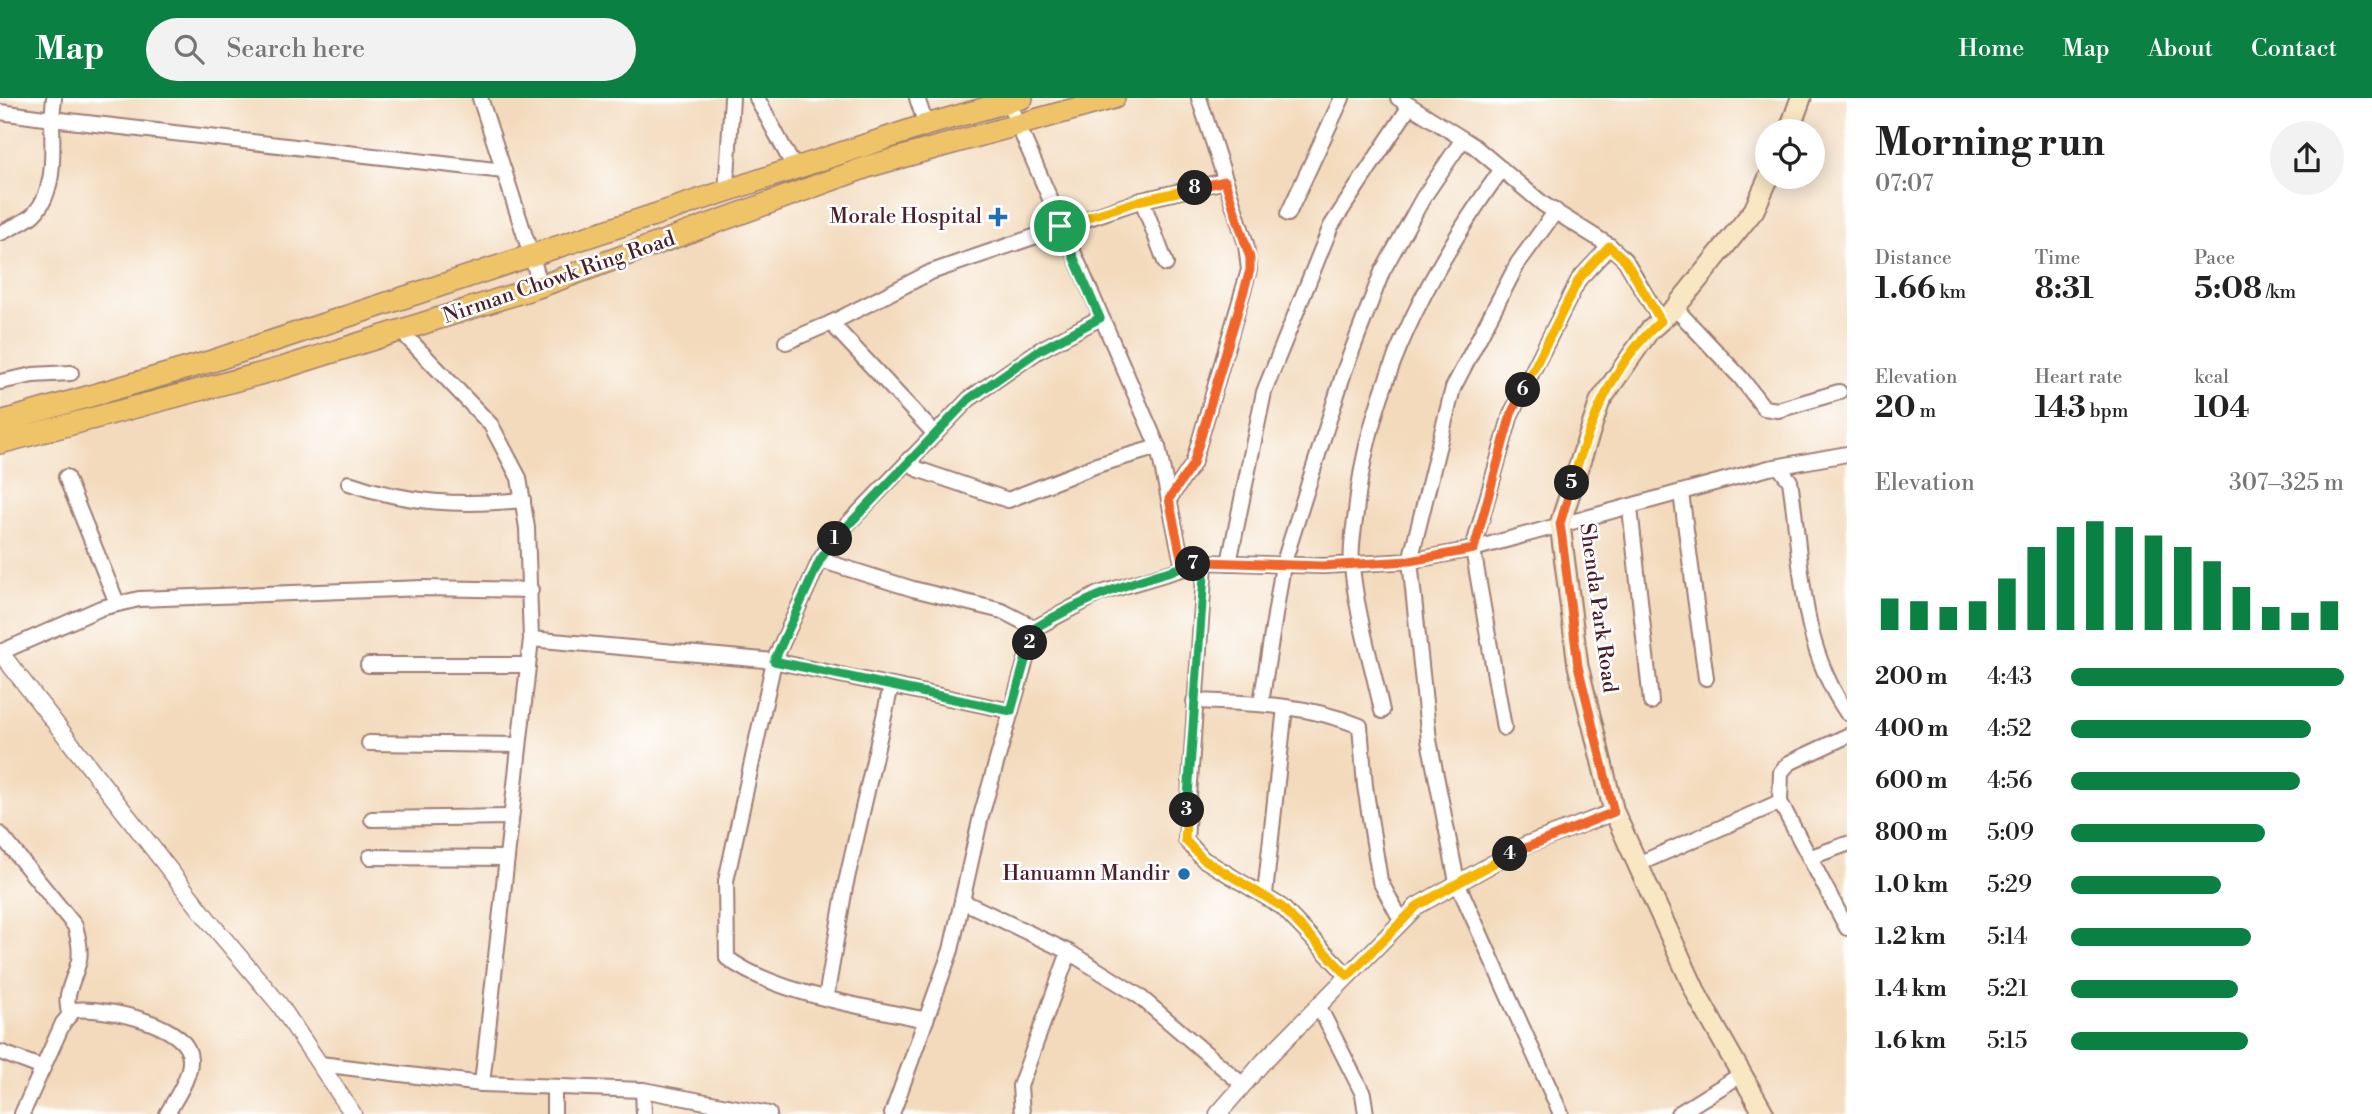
<!DOCTYPE html>
<html lang="en">
<head>
<meta charset="utf-8">
<style>
  body { margin:0; font-family:"Libre Bodoni",serif; background:#f2f2f2; color:#222; height:100vh; display:flex; flex-direction:column; font-size:26px; white-space:nowrap }
  * { box-sizing:border-box; margin:0 }
  p { font-size:23px; color:#767676 }
  .icon { flex:none; width:38px; height:38px; fill:none; stroke:currentColor; stroke-width:2; stroke-linecap:round; stroke-linejoin:round }
  .map { position:relative; flex:1; overflow:hidden }
  .side { display:flex; flex-direction:column; background:#fff; width:525px }
  .side>* { flex:none }
  .controls { position:absolute; left:1755px; top:21px; display:grid; gap:14px }
  .controls a { display:grid; place-items:center; width:70px; height:70px; border-radius:50%; background:#fff; box-shadow:0 4px 18px #0003; font-size:35px }
  .pin { position:absolute; display:grid; place-items:center; width:60px; height:60px; color:#fff; margin:-30px; border:4px solid #fff; border-radius:50%; box-shadow:0 2px 7px #0007 }
  .km { position:absolute; width:35px; height:35px; margin:-18px; border-radius:50%; background:#222; color:#fff; font-size:19px; line-height:35px; text-align:center }
  .round { display:grid; place-items:center; flex:none; width:74px; height:74px; border-radius:37px; background:#f2f2f2 }
  .head { display:flex; align-items:center; justify-content:space-between; height:119px; padding:0 28px }
  h1 { font-size:38px; font-weight:800; line-height:52px }
  .metrics { display:grid; grid-template-columns:repeat(3,1fr); gap:10px; height:119px; padding:7px 28px }
  .metrics div { display:grid; align-content:center }
  .metrics b { font-size:30px; font-weight:800 }
  .metrics small { font-size:19px; font-weight:400 }
  .metrics p { font-size:19px }
  .chart { height:196px; padding:14px 28px }
  .chart p { display:flex; justify-content:space-between }
  .chart svg { width:100%; height:126px; margin-top:7px; stroke:#0b8043; stroke-width:6 }
  ul { padding:0 28px; list-style:none; font-size:23px }
  li { display:grid; grid-template-columns:112px 84px 1fr; align-items:center; height:52px }
  li i { height:18px; border-radius:9px; background:#0b8043 }
  header { display:flex; align-items:center; gap:42px; box-sizing:border-box; height:98px; padding:0 35px; background:#0b8043; color:#fff }
  header strong { font-size:33px }
  nav { display:flex; gap:38px; margin-inline-start:auto; font-size:24px }
  .search { width:490px; height:63px; background:#f2f2f2; display:flex; align-items:center; gap:18px; box-sizing:border-box; padding:0 24px; border-radius:38px; color:#767676; font-size:26px }
  main { display:flex; flex:1; min-height:0 }
  .map>svg:first-child { display:block }
  .lines { fill:none; stroke-linecap:round; stroke-linejoin:round }
  .minor-casing { stroke:#9e7c74; stroke-width:18 }
  .tertiary-casing { stroke:#9e7c74; stroke-width:19 }
  .secondary-casing { stroke:#9e7c74; stroke-width:23 }
  .primary-casing { stroke:#9e7c74; stroke-width:24 }
  .minor { stroke:#fff; stroke-width:14 }
  .tertiary { stroke:#fff; stroke-width:16 }
  .secondary { stroke:#f9e7c3; stroke-width:19 }
  .primary { stroke:#efc469; stroke-width:21 }
  .split-1-casing { stroke:#fff; stroke-width:14 }
  .split-2-casing { stroke:#fff; stroke-width:14 }
  .split-3-casing { stroke:#fff; stroke-width:14 }
  .split-4-casing { stroke:#fff; stroke-width:14 }
  .split-5-casing { stroke:#fff; stroke-width:14 }
  .split-6-casing { stroke:#fff; stroke-width:14 }
  .split-7-casing { stroke:#fff; stroke-width:14 }
  .split-8-casing { stroke:#fff; stroke-width:14 }
  .split-9-casing { stroke:#fff; stroke-width:14 }
  .split-1 { stroke:#22a559; stroke-width:9 }
  .split-2 { stroke:#22a559; stroke-width:9 }
  .split-3 { stroke:#22a559; stroke-width:9 }
  .split-4 { stroke:#f5b400; stroke-width:9 }
  .split-5 { stroke:#f0652b; stroke-width:9 }
  .split-6 { stroke:#f5b400; stroke-width:9 }
  .split-7 { stroke:#f0652b; stroke-width:9 }
  .split-8 { stroke:#f0652b; stroke-width:9 }
  .split-9 { stroke:#f5b400; stroke-width:9 }
  .poi-dot { fill:#1f6fb2; stroke:#fff; stroke-width:2.5 }
  .labels { text-anchor:middle; dominant-baseline:central; stroke-width:5; stroke-linejoin:round; paint-order:stroke }
  .poi-label { font-size:21px; fill:#4a1f2b; stroke:#fff; text-anchor:end }
  .street-label { font-size:21px; fill:#4a1f2b; stroke:#fff }
</style>
</head>
<body>
<header>
<strong>Map</strong>
<div class="search"><svg class="icon" aria-label="search" viewBox="0 0 24 24"><circle cx="10" cy="10" r="6"/><path d="M15 15l6 6"/></svg>Search here</div>
<nav><a>Home</a><a>Map</a><a>About</a><a>Contact</a></nav>
</header>
<main>
<div class="map">
<svg width="1847" height="1016" viewBox="0 0 1847 1016">
  <rect width="100%" height="100%" fill="#fff"/>
  <filter id="ink" filterUnits="userSpaceOnUse"><feTurbulence type="fractalNoise" baseFrequency=".0143" numOctaves="2"/><feDisplacementMap in="SourceGraphic" scale="14" xChannelSelector="R" yChannelSelector="G"/><feConvolveMatrix kernelMatrix="1 2 1 2 8 2 1 2 1" color-interpolation-filters="sRGB"/></filter>
  <filter id="wash" filterUnits="userSpaceOnUse"><feTurbulence type="fractalNoise" baseFrequency=".00686" numOctaves="4" result="noise"/><feDisplacementMap in="SourceGraphic" scale="28" xChannelSelector="R" yChannelSelector="G"/><feGaussianBlur stdDeviation="1.57" result="paint"/><feColorMatrix in="noise" values="0 0 0 0 0 0 0 0 0 0 0 0 0 0 0 0 0 1.4 0 .05"/><feComposite in="paint" operator="in"/></filter>
  <g filter="url(#wash)">
    <rect width="100%" height="100%" fill="#f3dabc"/>
  </g>
  <g filter="url(#ink)">
    <g class="lines">
      <g class="minor-casing">
        <g id="minor">
          <polyline points="54,0 52,21 504,73 541,188"/>
          <polyline points="480,0 504,73"/>
          <polyline points="757,0 795,71"/>
          <polyline points="917,0 926,27"/>
          <polyline points="1398,0 1474,48 1543,106 1610,148 1625,162 1661,223"/>
          <polyline points="1008,4 1158,349 1183,469"/>
          <path d="M0,14L52,21C52,51 57,92 34,116C26,124 10,130 0,135"/>
          <polyline points="726,95 732,0"/>
          <polyline points="1142,102 1166,166"/>
          <polyline points="1556,113 1518,165 1453,290 1410,463 1429,642 1457,784 1561,1016"/>
          <polyline points="1288,116 1342,0"/>
          <polyline points="1675,210 1741,280 1764,310 1778,312 1839,294"/>
          <polyline points="831,225 935,336"/>
          <polyline points="401,233 491,327 519,380 527,430 531,541 482,986"/>
          <polyline points="786,244 831,225 931,174 1142,102 1225,83"/>
          <polyline points="0,284 33,277 71,275"/>
          <polyline points="909,361 917,371 1008,402 1097,367 1158,349"/>
          <path d="M1780,370L1790,383C1803,467 1798,543 1847,615"/>
          <polyline points="66,379 117,505"/>
          <path d="M349,385C408,406 462,408 523,402"/>
          <polyline points="1681,395 1706,580"/>
          <polyline points="1169,401 1193,366 1249,172 1246,146 1199,0"/>
          <polyline points="1630,410 1651,604"/>
          <polyline points="820,462 913,491 1002,513 1035,530"/>
          <polyline points="1205,464 1186,742 1203,761 1282,809 1348,878"/>
          <polyline points="1229,465 1264,294 1331,128 1410,8"/>
          <polyline points="531,541 774,563 1011,613"/>
          <polyline points="1,554 101,510 139,501 423,490 531,492"/>
          <polyline points="368,567 528,567"/>
          <path d="M1194,603C1250,605 1307,606 1360,628L1365,688L1380,783L1401,822"/>
          <polyline points="1261,605 1283,467 1345,271 1382,174 1423,100 1463,41"/>
          <path d="M1382,613C1372,565 1356,515 1352,467C1350,450 1354,431 1356,414C1368,289 1429,172 1502,71"/>
          <polyline points="1504,630 1473,451 1511,316 1579,181 1610,148"/>
          <polyline points="1847,638 1789,665 1781,674 1780,704 1847,830"/>
          <polyline points="369,645 519,647"/>
          <polyline points="372,721 511,719"/>
          <path d="M0,736L75,828C78,839 81,850 79,862C75,882 62,896 70,917"/>
          <polyline points="370,759 507,760"/>
          <polyline points="1811,759 1847,746"/>
          <polyline points="1638,766 1780,704"/>
          <polyline points="1265,796 1285,609"/>
          <polyline points="962,803 1069,854 1139,898 1243,987"/>
          <polyline points="826,900 845,789 891,588"/>
          <polyline points="1318,907 1363,996 1366,1016"/>
          <path d="M926,922C867,909 775,896 727,860L726,783L774,563L820,462L836,438L969,301L1038,253L1100,220"/>
          <polyline points="0,954 43,970"/>
          <polyline points="320,966 482,986 643,992 769,1016"/>
          <polyline points="554,989 554,1016"/>
          <polyline points="643,992 644,1016"/>
          <path d="M22,1016L63,925L74,912C103,909 189,925 190,961C191,979 175,1001 167,1016"/>
          <polyline points="892,1016 951,852 981,718 1035,530 1098,496 1205,464 1323,468 1410,463 1473,451 1769,370 1847,356"/>
          <polyline points="1022,1016 1020,988 1069,854"/>
          <polyline points="1678,1016 1742,976"/>
        </g>
      </g>
      <g class="tertiary-casing">
        <g id="tertiary">
          <polyline points="0,554 210,824 279,906 353,1016"/>
          <polyline points="1218,1016 1264,963 1417,808 1526,747 1614,714"/>
        </g>
      </g>
      <g class="secondary-casing">
        <g id="secondary">
          <polyline points="1789,33 1801,0"/>
          <polyline points="1764,1016 1698,899 1614,714 1578,568 1560,426 1600,303 1649,233 1675,210 1754,112 1769,79"/>
        </g>
      </g>
      <g class="primary-casing">
        <g id="primary">
          <polyline points="0,324 212,263 926,27 1022,0"/>
          <polyline points="0,345 282,270 541,188 870,68 1114,0"/>
        </g>
      </g>
      <use href="#minor" class="minor"/>
      <use href="#tertiary" class="tertiary"/>
      <use href="#secondary" class="secondary"/>
      <use href="#primary" class="primary"/>
    </g>
  </g>
  <g class="lines" filter="url(#ink)">
    <g class="split-1-casing">
      <polyline id="split-1" points="835,441 969,301 1038,253 1100,220 1060,128"/>
    </g>
    <g class="split-2-casing">
      <polyline id="split-2" points="835,441 820,462 774,563 1011,613 1030,545"/>
    </g>
    <g class="split-3-casing">
      <path id="split-3" d="M1030,545L1035,530C1088,498 1145,478 1205,464L1187,712"/>
    </g>
    <g class="split-4-casing">
      <polyline id="split-4" points="1187,712 1185,742 1203,761 1282,809 1348,878 1417,808 1510,756"/>
    </g>
    <g class="split-5-casing">
      <polyline id="split-5" points="1510,756 1614,714 1578,568 1562,439 1560,426 1572,385"/>
    </g>
    <g class="split-6-casing">
      <path id="split-6" d="M1523,292L1579,181L1609,148L1625,162L1661,223C1613,264 1589,327 1572,385"/>
    </g>
    <g class="split-7-casing">
      <polyline id="split-7" points="1193,466 1205,464 1323,468 1410,463 1474,451 1511,316 1523,292"/>
    </g>
    <g class="split-8-casing">
      <polyline id="split-8" points="1193,466 1183,469 1169,401 1193,366 1250,172 1250,160 1225,83 1195,90"/>
    </g>
    <g class="split-9-casing">
      <polyline id="split-9" points="1060,128 1142,102 1195,90"/>
    </g>
    <use href="#split-1" class="split-1"/>
    <use href="#split-2" class="split-2"/>
    <use href="#split-3" class="split-3"/>
    <use href="#split-4" class="split-4"/>
    <use href="#split-5" class="split-5"/>
    <use href="#split-6" class="split-6"/>
    <use href="#split-7" class="split-7"/>
    <use href="#split-8" class="split-8"/>
    <use href="#split-9" class="split-9"/>
  </g>
  <g class="poi-dot">
    <path d="M994.5 108.5h7v7h7v7h-7v7h-7v-7h-7v-7h7z"/>
    <circle cx="1184" cy="776" r="7"/>
  </g>
  <g class="labels">
    <g class="poi-label">
      <text x="982" y="119">Morale Hospital</text>
      <text x="1170" y="776">Hanuamn Mandir</text>
    </g>
    <g class="street-label">
      <text transform="translate(559 180) rotate(-19)">Nirman Chowk Ring Road</text>
      <text transform="translate(1598 510) rotate(82)">Shenda Park Road</text>
    </g>
  </g>
</svg>
<div class="controls">
<a><svg class="icon" aria-label="locate" viewBox="0 0 24 24"><circle cx="12" cy="12" r="6"/><path d="M12 2v4M12 18v4M2 12h4M18 12h4"/></svg></a>
</div>
<div class="pin" style="left:1060px;top:128px;background:#1e9e55"><svg class="icon" aria-label="arrive" viewBox="0 0 24 24"><path d="M6 21V4h12l-3 4 3 4H6"/></svg></div>
<b class="km" style="left:835px;top:441px">1</b>
<b class="km" style="left:1030px;top:545px">2</b>
<b class="km" style="left:1187px;top:712px">3</b>
<b class="km" style="left:1510px;top:756px">4</b>
<b class="km" style="left:1572px;top:385px">5</b>
<b class="km" style="left:1523px;top:292px">6</b>
<b class="km" style="left:1193px;top:466px">7</b>
<b class="km" style="left:1195px;top:90px">8</b>
</div>
<section class="side">
<div class="head"><div><h1>Morning run</h1><p>07:07</p></div><a class="round"><svg class="icon" aria-label="share" viewBox="0 0 24 24"><path d="M12 15V3M7 8l5-5 5 5M5 13v7h14v-7"/></svg></a></div>
<div class="metrics">
<div><p>Distance</p><b>1.66<small> km</small></b></div>
<div><p>Time</p><b>8:31</b></div>
<div><p>Pace</p><b>5:08<small> /km</small></b></div>
</div>
<div class="metrics">
<div><p>Elevation</p><b>20<small> m</small></b></div>
<div><p>Heart rate</p><b>143<small> bpm</small></b></div>
<div><p>kcal</p><b>104</b></div>
</div>
<div class="chart"><p><span>Elevation</span>307–325 m</p>
<svg viewBox="0 0 160 44" preserveAspectRatio="none"><path d="M5 44V33M15 44V34M25 44V36M35 44V34M45 44V26M55 44V15M65 44V8M75 44V6M85 44V8M95 44V11M105 44V15M115 44V20M125 44V29M135 44V36M145 44V38M155 44V34"/></svg>
</div>
<ul>
<li><b>200 m</b>4:43<i style="width:100%"></i></li>
<li><b>400 m</b>4:52<i style="width:88%"></i></li>
<li><b>600 m</b>4:56<i style="width:84%"></i></li>
<li><b>800 m</b>5:09<i style="width:71%"></i></li>
<li><b>1.0 km</b>5:29<i style="width:55%"></i></li>
<li><b>1.2 km</b>5:14<i style="width:66%"></i></li>
<li><b>1.4 km</b>5:21<i style="width:61%"></i></li>
<li><b>1.6 km</b>5:15<i style="width:65%"></i></li>
</ul>
</section>
</main>
</body>
</html>
